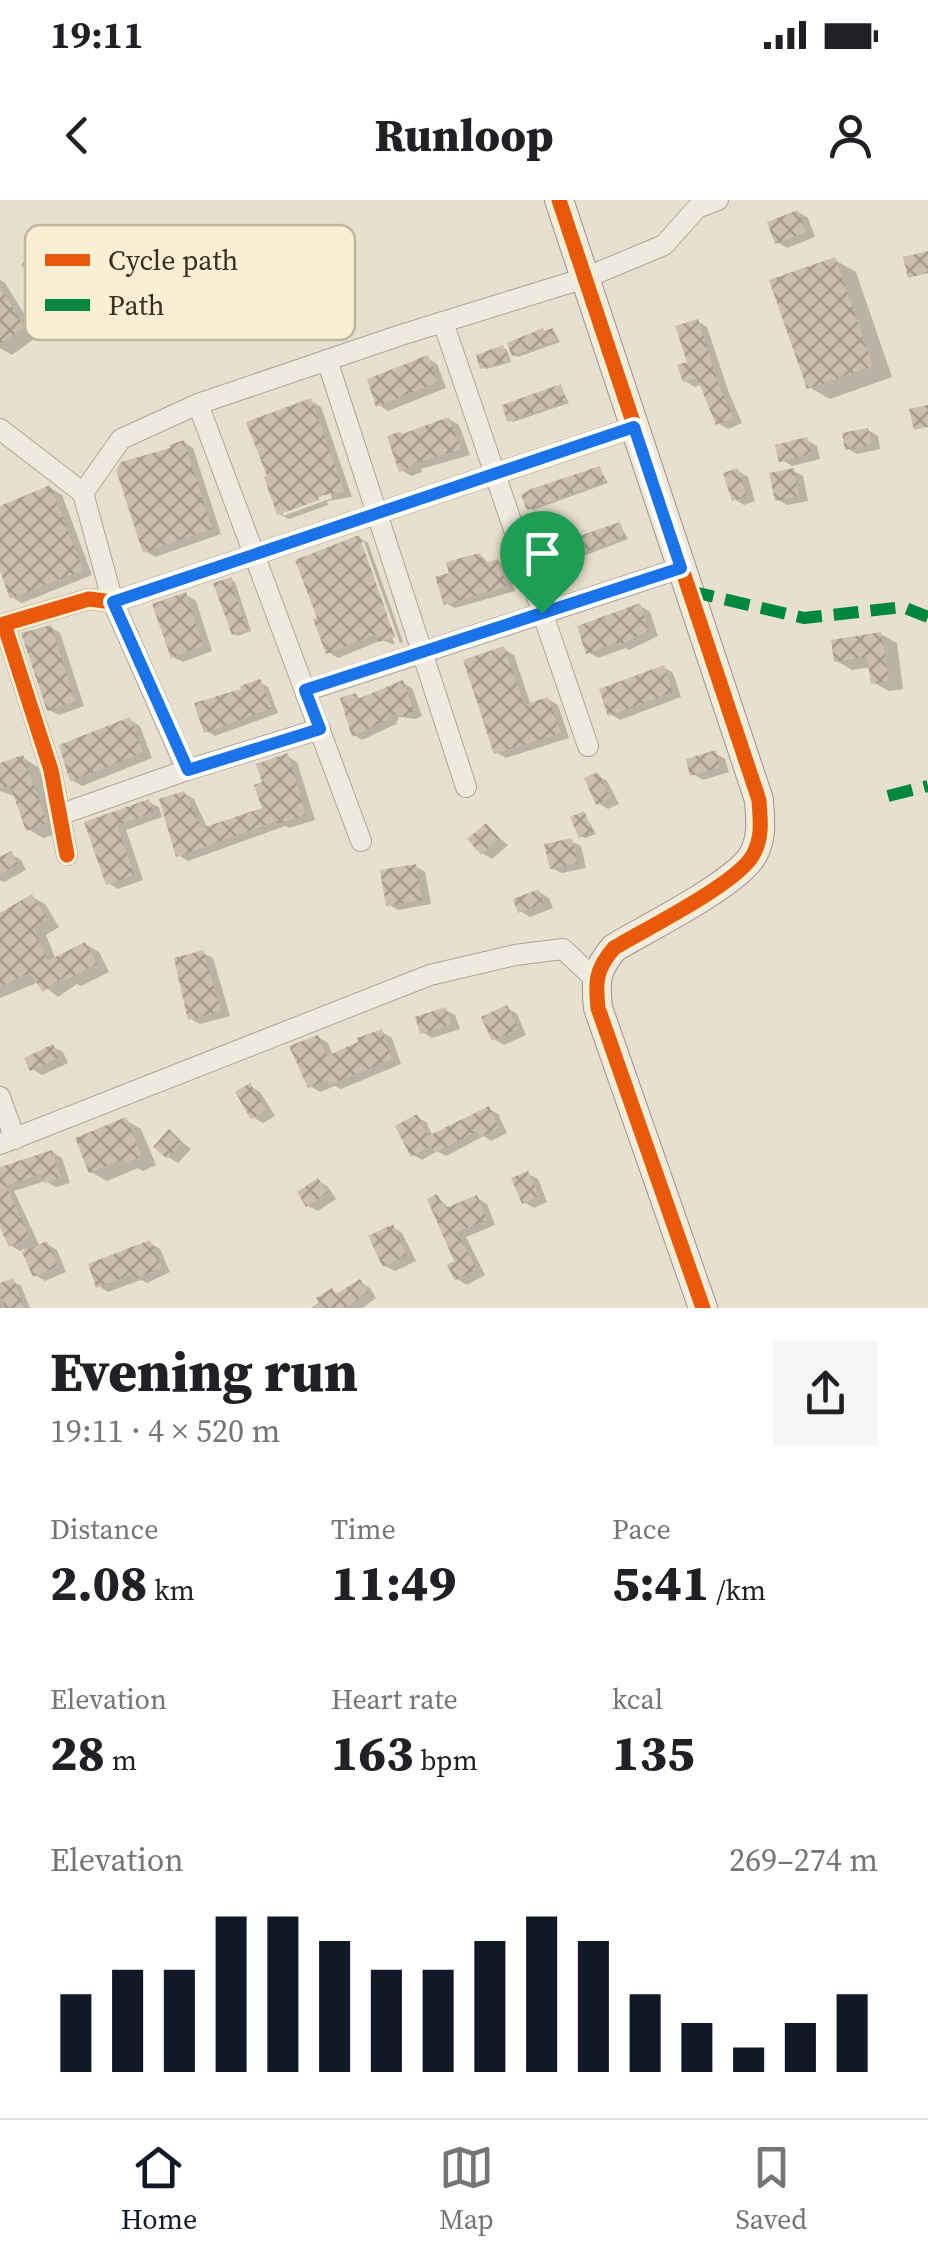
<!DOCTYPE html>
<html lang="en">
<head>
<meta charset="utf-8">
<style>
  body { margin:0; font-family:"Source Serif 4",serif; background:#f6f6f6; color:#202124; height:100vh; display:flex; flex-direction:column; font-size:38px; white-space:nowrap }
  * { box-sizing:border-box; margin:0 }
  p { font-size:32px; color:#757577 }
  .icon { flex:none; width:55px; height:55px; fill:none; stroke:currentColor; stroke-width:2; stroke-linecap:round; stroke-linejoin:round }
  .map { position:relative; height:1108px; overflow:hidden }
  .sheet { display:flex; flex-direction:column; background:#fff; flex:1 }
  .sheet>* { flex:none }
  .pin { position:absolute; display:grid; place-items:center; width:85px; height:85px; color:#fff; margin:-102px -42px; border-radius:50% 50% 50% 0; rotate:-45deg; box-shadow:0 0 10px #0007 }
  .pin .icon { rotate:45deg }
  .round { display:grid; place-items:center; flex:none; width:105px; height:105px; border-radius:0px; background:#f6f6f6 }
  .head { display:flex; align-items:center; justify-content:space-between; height:170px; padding:0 50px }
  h1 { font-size:55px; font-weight:800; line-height:75px }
  .metrics { display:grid; grid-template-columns:repeat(3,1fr); gap:15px; height:170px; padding:10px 50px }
  .metrics div { display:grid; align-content:center }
  .metrics b { font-size:50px; font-weight:800 }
  .metrics small { font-size:28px; font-weight:400 }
  .metrics p { font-size:28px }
  .chart { height:280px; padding:20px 50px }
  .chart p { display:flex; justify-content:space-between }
  .chart svg { width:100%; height:180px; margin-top:10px; stroke:#111827; stroke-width:6 }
  .status { display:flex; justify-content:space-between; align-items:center; height:70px; padding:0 50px; background:#fff; direction:ltr }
  .status svg { height:28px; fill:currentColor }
  header { display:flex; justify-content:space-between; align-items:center; height:130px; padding:0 50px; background:#fff; font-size:45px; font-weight:800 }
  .dock { display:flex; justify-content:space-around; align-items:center; height:140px; border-top:2px solid #e0e0e0; background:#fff; font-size:28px; color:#757577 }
  .dock a { display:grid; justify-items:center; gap:5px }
  .dock .current { color:#111827 }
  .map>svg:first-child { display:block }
  .shadow { fill:#0003; fill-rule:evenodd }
  .building { fill:url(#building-cross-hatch) }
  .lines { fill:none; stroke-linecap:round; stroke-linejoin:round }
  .street-casing { stroke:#ada597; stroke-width:22 }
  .secondary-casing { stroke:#9d9487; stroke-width:30 }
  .street { stroke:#efeae0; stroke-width:20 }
  .secondary { stroke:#efeae0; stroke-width:28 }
  .quiet { stroke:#00873e; stroke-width:12; stroke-dasharray:25 12; stroke-linecap:butt }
  .cycleway-casing { stroke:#f8efd4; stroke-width:21 }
  .cycleway { stroke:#e8590c; stroke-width:15 }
  .route-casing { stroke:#fff; stroke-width:20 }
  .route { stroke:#1a73e8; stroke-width:12 }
  .key { fill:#f8efd4; stroke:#c0b59d; stroke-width:2.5 }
  .key-label { font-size:28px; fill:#3d2e1e }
</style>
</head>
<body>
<div class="status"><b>19:11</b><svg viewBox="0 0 49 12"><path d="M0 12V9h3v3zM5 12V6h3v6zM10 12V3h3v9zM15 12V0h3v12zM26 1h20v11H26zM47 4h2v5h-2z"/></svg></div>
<header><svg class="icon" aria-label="back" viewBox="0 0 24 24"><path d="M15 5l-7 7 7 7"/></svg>Runloop<svg class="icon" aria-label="person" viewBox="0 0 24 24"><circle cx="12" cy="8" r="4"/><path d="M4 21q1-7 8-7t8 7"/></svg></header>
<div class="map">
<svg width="928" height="1108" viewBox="0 0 928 1108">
  <defs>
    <pattern id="building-cross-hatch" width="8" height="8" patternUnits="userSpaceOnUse" patternTransform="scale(2.5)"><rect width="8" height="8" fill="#ccbeaf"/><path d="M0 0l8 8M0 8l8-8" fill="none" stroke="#a79b8e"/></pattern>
  </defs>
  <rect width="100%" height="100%" fill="#e8e0ce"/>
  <g class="shadow">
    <polygon points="798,12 808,18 815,37 787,48 777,42"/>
    <polygon points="835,60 856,72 892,177 830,199 809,187"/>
    <polygon points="0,80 5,83 38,136 12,155 0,148"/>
    <polygon points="697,121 707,127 729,193 742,223 728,229 718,223 702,184 695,187 685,181"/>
    <polygon points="553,130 560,142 518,157 514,155"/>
    <polygon points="503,148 507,150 511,162 486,169 482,167"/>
    <polygon points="427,158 437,164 446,188 388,211 379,205"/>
    <polygon points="561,187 569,203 513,222 509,220"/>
    <path d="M311,201L321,207L352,297L327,301L328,305L289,319L279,314ZM330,293L332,298L283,316V310Z"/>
    <polygon points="449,219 459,225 470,255 421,269 422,272 411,276 401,270 405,236"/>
    <polygon points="868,230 878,236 880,249 857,254 847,248"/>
    <polygon points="807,240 817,246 820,259 792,266 782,260"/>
    <polygon points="183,242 193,248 221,334 155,357 145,351 173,250"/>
    <polygon points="600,269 608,283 533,310 529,308"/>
    <polygon points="738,271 748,277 755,301 744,305 734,299"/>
    <polygon points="793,271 803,276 808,301 787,305 777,299"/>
    <polygon points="52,289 62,295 92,375 22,403 12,397 0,363 0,306"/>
    <polygon points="620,325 628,339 563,364 548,362"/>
    <polygon points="358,337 368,343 403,442 400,443 364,342 359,342 395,445 382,440 338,458 328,452"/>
    <polygon points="480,355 490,364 498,361 507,367 515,391 455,408 446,403 453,375"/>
    <polygon points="231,379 235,382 251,431 238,436 234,434"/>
    <polygon points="186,395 196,401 212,451 183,462 173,457"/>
    <polygon points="640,406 650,412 658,436 629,450 626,448 598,458 588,452"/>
    <polygon points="50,427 60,433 84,506 59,515 49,510"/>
    <polygon points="881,434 897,443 903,489 889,491 873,482 871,467 852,470 837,461"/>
    <polygon points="504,449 514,455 531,505 548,499 558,505 569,538 506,558 496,552"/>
    <polygon points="663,467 673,473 681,497 620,520 610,514"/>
    <polygon points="260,482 268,487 278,513 215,536 207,531 244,491"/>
    <polygon points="403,483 412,488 422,516 416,519 399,517 396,524 362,540 354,535 356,496 362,500"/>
    <polygon points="130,520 140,526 152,558 82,586 72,580"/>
    <polygon points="715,553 725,559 729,572 703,580 693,574"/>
    <polygon points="287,556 297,562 315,620 289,628 285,626 188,661 178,655 184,593 194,599 208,629 265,610 265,583"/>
    <polygon points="23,558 38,567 61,632 43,638 28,629 17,597 0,591 0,566"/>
    <polygon points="597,575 607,581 619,604 608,609 598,603"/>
    <polygon points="149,602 159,607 162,617 126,630 143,680 118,689 108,683 87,623"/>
    <polygon points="584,613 596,634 585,638 581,636"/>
    <polygon points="486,626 508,645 492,659 482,653"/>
    <polygon points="571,641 581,646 586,668 562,673 552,668"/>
    <polygon points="11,654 21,660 26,670 4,682 0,680 0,660"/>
    <polygon points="415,666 425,672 431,704 398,710 388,704"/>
    <polygon points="539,692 549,698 553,708 530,717 520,711"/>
    <polygon points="32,697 45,704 59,727 46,735 56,760 85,744 99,752 109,772 81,786 77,784 58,797 39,782 0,798 0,714"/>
    <polygon points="203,753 213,758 230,816 200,824 191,819"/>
    <polygon points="507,808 517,814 526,835 504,845 494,839"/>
    <polygon points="445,810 455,815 460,829 432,838 422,832"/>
    <polygon points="382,832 392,838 401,864 341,889 335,886 320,892 310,886 318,837 328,843 333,856"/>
    <polygon points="53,847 63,852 68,863 42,875 32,869"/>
    <polygon points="250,886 260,892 275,916 263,923 253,917"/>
    <polygon points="489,909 498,914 507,933 491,941 484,936 446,956 437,951 422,960 413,955 417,917 426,922 433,936"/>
    <polygon points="125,920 141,929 156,965 143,971 138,968 107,981 91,972"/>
    <polygon points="169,932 191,949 178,963 168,957"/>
    <polygon points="52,952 62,958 70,983 56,987 45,981 14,991 40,1047 47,1044 57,1050 66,1072 45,1081 35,1075 24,1049 20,1051 10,1045 0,1022 0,971"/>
    <polygon points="528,974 538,979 547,1002 534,1008 524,1002"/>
    <polygon points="319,981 328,987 336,999 318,1011 308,1006"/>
    <polygon points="437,997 450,1009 477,998 487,1004 495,1025 466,1037 485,1075 467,1085 457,1079 457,1062"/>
    <polygon points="392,1027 402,1033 416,1061 395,1071 385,1066"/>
    <polygon points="150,1043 160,1049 170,1072 147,1083 141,1080 108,1092 99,1086"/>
    <polygon points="12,1081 21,1086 30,1108 0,1108 0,1086"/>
    <polygon points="360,1082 370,1088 376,1098 362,1108 312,1108 332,1091 339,1095"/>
  </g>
  <g class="building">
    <polygon points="798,10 806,32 775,44 767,22"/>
    <polygon points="41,38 100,82 80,110 21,66"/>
    <polygon points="928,51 928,73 908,78 903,57"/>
    <polygon points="835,57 873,166 807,189 769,80"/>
    <polygon points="0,87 24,127 0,144"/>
    <polygon points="698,119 719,186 734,218 716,225 697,178 683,182 677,165 687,162 675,126"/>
    <polygon points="543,128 544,131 553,128 557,140 512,156 507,143"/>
    <polygon points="503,145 508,161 480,169 476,155"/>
    <polygon points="428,155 438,182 376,207 367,179"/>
    <polygon points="561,184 566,201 507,222 502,205"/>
    <polygon points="311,198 344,292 318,296 319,300 277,315 264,277 267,276 246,222"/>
    <polygon points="928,205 928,227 914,230 909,209"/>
    <polygon points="449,217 461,249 412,264 413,267 399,272 387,236 401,231 402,234"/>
    <polygon points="868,228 871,244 845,250 842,233"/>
    <polygon points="807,237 812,254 779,262 775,245"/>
    <polygon points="184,240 212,329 143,353 116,270 121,262 170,248 169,245"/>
    <polygon points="600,266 605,281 527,310 521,295 531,289"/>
    <polygon points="738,268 747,296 732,301 723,273"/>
    <polygon points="794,268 799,296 775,301 769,273"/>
    <polygon points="50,285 83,370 10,399 0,371 0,306"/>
    <polygon points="620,322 625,337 557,363 556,360 546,363 541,349"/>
    <polygon points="359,335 395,437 379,442 377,434 326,454 313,419 317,418 295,360"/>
    <polygon points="480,353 484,363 498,359 507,386 444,405 435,377 449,373 446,362"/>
    <polygon points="232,377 233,390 248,429 232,435 213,383"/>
    <polygon points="186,392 203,446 171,458 152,404"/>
    <polygon points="640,403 649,431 617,446 616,443 586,454 577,426"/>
    <polygon points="51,425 75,501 47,511 21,433"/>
    <polygon points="881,432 889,481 871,484 867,457 834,462 831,440"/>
    <polygon points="504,446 524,505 548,497 561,533 494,554 463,460"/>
    <polygon points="664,465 673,492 608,516 599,489"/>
    <polygon points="260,479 272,508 204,533 194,503 241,489 240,486"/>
    <polygon points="403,480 414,511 406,516 390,514 387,520 352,537 340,498 356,493 358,499"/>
    <polygon points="130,517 143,552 70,582 59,545"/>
    <polygon points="716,550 720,567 690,576 686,559"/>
    <polygon points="288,553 306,615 277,624 276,621 176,657 159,599 184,591 202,628 262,608 254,585 262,582 256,564"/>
    <polygon points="23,555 47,623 26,631 10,585 0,589 0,563"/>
    <polygon points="598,572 610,598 596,605 584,578"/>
    <polygon points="149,599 154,612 117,625 134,675 106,685 84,622"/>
    <polygon points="584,611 593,632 579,638 570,617"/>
    <polygon points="486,623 499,638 481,655 467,639"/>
    <polygon points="572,638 578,663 550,669 544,644"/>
    <polygon points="11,651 18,664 0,674 0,657"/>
    <polygon points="416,664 422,700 386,706 380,670"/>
    <polygon points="539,689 544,703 518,713 513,699"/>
    <polygon points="32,694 47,719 34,727 47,761 85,742 97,764 66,780 64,776 43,792 30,773 0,786 0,713"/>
    <polygon points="203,750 221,811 188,820 174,758"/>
    <polygon points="507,805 518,829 492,841 481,817"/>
    <polygon points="446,807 451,824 420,834 415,817"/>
    <polygon points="382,829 392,859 329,885 327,880 308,888 289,846 318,835 327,856 358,842 357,838"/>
    <polygon points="53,844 59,857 30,871 24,858"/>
    <polygon points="250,883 266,910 251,919 235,892"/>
    <polygon points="489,906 499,928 480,937 477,931 435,953 431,946 411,957 395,926 417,914 428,936"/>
    <polygon points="126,917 142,956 125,963 124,959 89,973 75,938"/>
    <polygon points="169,929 182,942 167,959 153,947"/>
    <polygon points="52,950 61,978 44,983 41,974 6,986 30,1037 9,1047 0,1028 0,967"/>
    <polygon points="528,971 539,996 522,1004 511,978"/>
    <polygon points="318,978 328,993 306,1007 297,992"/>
    <polygon points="437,994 445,1008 477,995 487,1020 457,1032 477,1069 455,1081 447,1065 454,1061 427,999"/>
    <polygon points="393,1024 407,1055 383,1067 368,1036"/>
    <polygon points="150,1040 162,1067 135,1079 133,1074 96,1088 88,1064"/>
    <polygon points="47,1041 58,1066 33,1077 22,1052"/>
    <polygon points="13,1078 24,1108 5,1108 0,1095 0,1083"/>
    <polygon points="360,1079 368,1092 345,1108 312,1108 320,1104 316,1098 332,1088 336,1094"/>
  </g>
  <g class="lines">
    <g class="street-casing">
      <g id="street">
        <polyline points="443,122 588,546"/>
        <polyline points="327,160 466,587"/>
        <polyline points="198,204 361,641"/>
        <polyline points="0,229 83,293 121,239 198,204 401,135 585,78 664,45 697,8 718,0"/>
        <polyline points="83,293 113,402 187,570"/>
        <polyline points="305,491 681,368"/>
        <polyline points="59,615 187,570 320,529"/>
        <polyline points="67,655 51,570 4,424 89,399 113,402 635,227"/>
        <polyline points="0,897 15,939"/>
        <polyline points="0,944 430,775 515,755 563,749 595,779"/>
      </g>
    </g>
    <g class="secondary-casing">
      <path id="secondary" d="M559,0L759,600C760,618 763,635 754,653C741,682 645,729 614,748C596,769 595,781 598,808L703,1108"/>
    </g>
    <use href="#street" class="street"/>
    <use href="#secondary" class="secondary"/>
    <g class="quiet">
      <polyline points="689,391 804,418 903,407 928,417"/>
      <polyline points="888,596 928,586"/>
    </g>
    <g class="cycleway-casing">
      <g id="cycleway">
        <path d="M559,0L759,600C760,618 763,635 754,653C741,682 645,729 614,748C596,769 595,781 598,808L703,1108"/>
        <polyline points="67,655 51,570 4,424 89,399 113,402 635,227"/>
      </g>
    </g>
    <use href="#cycleway" class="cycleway"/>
  </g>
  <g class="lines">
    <g class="route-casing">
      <polygon id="route" points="634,227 681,368 305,490 320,529 188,570 113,402"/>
    </g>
    <use href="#route" class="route"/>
  </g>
  <rect x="25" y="25" width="330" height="115" rx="15" class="key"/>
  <rect x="45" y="54" width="45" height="12" fill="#e8590c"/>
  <rect x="45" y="99" width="45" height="12" fill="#00873e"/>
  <g class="key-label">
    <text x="108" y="70">Cycle path</text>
    <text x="108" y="115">Path</text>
  </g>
</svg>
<div class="pin" style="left:542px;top:413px;background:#1e9e55"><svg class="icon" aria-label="arrive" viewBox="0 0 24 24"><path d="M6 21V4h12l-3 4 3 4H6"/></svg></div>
</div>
<section class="sheet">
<div class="head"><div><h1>Evening run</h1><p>19:11 · 4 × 520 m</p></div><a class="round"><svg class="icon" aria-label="share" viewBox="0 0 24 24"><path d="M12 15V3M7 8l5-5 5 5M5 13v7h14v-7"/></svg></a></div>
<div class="metrics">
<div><p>Distance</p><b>2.08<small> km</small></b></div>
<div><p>Time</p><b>11:49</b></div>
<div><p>Pace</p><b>5:41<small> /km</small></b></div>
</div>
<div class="metrics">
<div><p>Elevation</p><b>28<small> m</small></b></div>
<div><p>Heart rate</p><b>163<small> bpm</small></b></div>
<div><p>kcal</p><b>135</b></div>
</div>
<div class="chart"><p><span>Elevation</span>269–274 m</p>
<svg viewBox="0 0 160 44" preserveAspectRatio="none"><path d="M5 44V25M15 44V19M25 44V19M35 44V6M45 44V6M55 44V12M65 44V19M75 44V19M85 44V12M95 44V6M105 44V12M115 44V25M125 44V32M135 44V38M145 44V32M155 44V25"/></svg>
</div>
</section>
<nav class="dock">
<a class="current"><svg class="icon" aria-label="home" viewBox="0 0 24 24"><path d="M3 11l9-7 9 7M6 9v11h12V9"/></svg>Home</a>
<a><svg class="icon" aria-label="map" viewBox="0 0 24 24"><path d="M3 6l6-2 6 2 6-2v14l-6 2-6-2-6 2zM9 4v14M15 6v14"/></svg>Map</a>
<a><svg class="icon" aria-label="saved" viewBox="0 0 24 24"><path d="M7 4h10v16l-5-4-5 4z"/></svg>Saved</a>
</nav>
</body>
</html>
